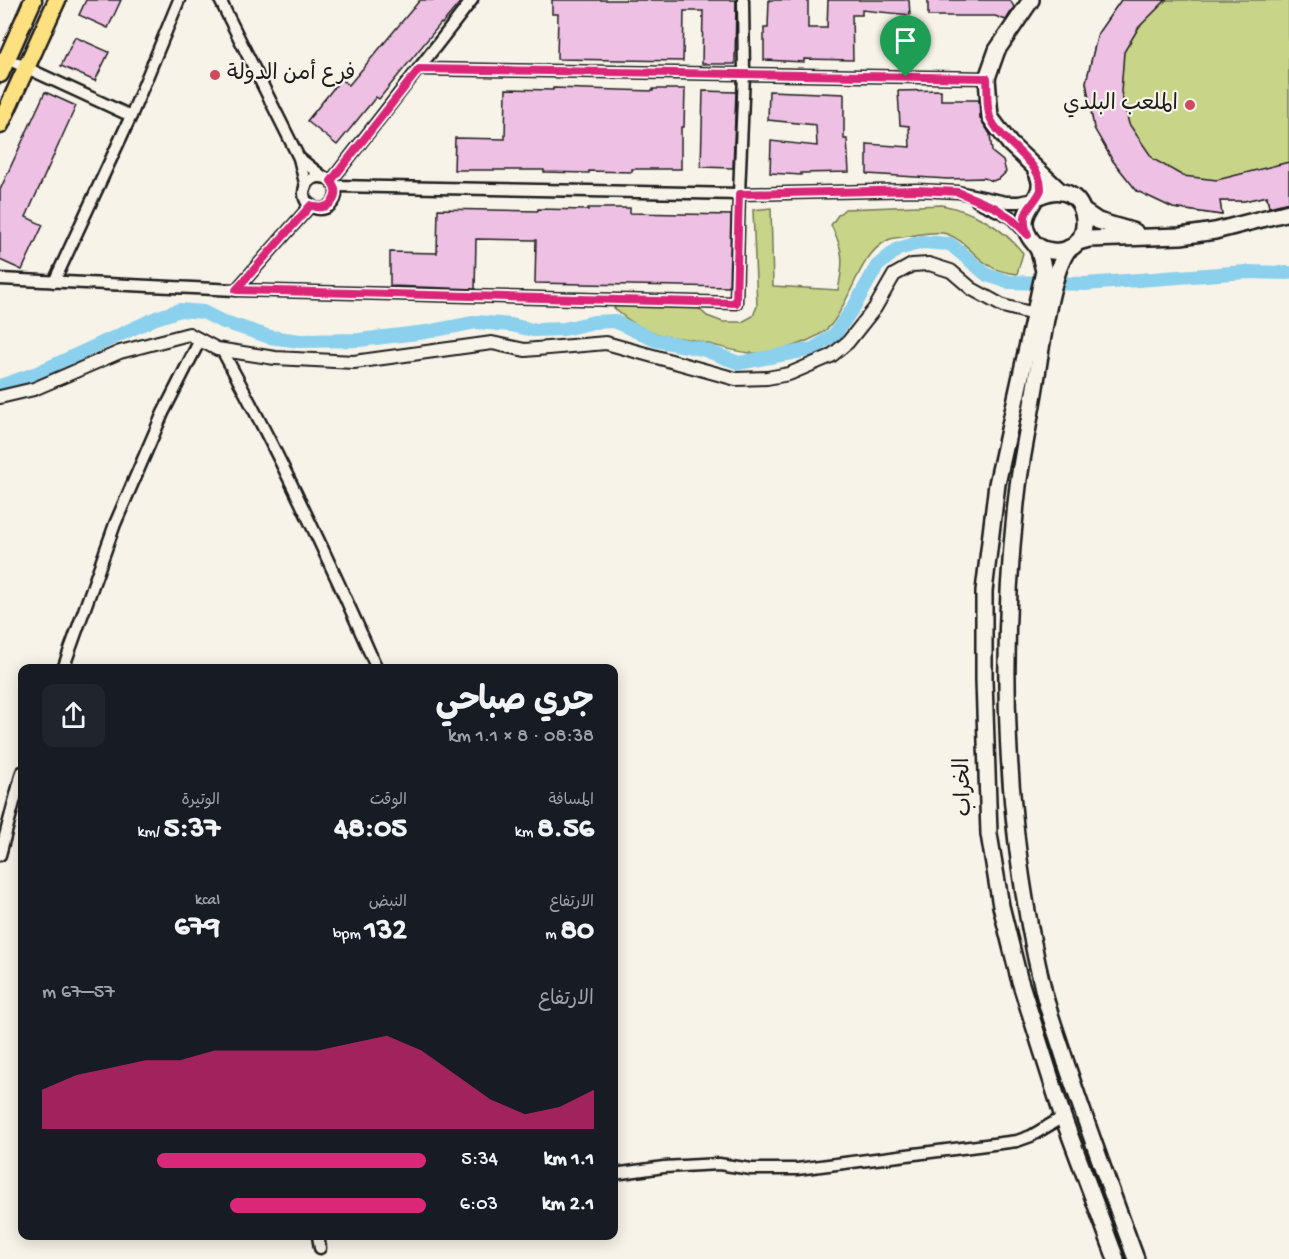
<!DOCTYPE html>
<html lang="ar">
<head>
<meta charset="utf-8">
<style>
  body { margin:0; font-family:"Gochi Hand","Playpen Sans Arabic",sans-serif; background:#20242c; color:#f1f3f6; direction:rtl; height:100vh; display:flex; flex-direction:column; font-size:22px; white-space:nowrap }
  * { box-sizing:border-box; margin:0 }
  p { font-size:20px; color:#9ea1a6 }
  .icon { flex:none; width:33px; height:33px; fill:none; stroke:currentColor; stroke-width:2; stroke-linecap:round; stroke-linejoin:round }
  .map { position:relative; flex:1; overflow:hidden; direction:ltr }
  .panel { position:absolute; left:18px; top:664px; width:600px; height:576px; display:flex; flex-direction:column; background:#171b24; border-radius:12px; box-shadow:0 3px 15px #0003; direction:rtl }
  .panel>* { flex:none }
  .pin { position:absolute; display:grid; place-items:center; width:51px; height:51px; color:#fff; margin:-62px -26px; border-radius:50% 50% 50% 0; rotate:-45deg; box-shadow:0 0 6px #0007 }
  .pin .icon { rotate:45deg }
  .round { display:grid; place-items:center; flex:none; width:63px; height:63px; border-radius:12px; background:#20242c }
  .summary { display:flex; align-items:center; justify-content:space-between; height:102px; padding:0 24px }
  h1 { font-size:33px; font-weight:700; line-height:45px }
  .stats { display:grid; grid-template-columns:repeat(3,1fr); gap:9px; height:102px; padding:6px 24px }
  .stats div { display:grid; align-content:center }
  .stats b { font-size:30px; font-weight:700 }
  .stats small { font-size:16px; font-weight:400 }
  .stats p { font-size:16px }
  .chart { height:168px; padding:12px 24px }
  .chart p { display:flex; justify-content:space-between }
  .chart svg { width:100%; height:108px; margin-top:6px; fill:#db2777; opacity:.7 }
  ul { padding:0 24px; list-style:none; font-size:20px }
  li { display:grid; grid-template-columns:96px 72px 1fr; align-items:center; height:45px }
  li i { height:15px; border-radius:8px; background:#db2777 }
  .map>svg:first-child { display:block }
  .green { fill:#c8d488; stroke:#727852; stroke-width:1.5 }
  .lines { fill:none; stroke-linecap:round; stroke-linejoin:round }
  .canal { stroke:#8bd0ec; stroke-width:14 }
  .building { fill:#edc0e4; stroke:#1c1c1c; stroke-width:1.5 }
  .minor-casing { stroke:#1c1c1c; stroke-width:15 }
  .tertiary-casing { stroke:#1c1c1c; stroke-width:16 }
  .secondary-casing { stroke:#1c1c1c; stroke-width:20 }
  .primary-casing { stroke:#1c1c1c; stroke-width:21 }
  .minor { stroke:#f7f3e8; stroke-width:10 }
  .tertiary { stroke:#f7f3e8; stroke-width:12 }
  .secondary { stroke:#f7f3e8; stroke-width:15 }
  .primary { stroke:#fde080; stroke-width:16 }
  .route-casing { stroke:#fff; stroke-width:12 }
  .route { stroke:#db2777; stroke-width:8 }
  .poi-dot { fill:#d1495b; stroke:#f7f3e8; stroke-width:2 }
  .labels { text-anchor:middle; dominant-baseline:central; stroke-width:4.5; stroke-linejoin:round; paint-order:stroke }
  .poi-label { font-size:22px; fill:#1c1c1c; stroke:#f7f3e8; text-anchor:start }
  .street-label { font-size:22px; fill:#1c1c1c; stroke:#f7f3e8 }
</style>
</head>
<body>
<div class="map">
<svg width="1289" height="1259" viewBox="0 0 1289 1259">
  <rect width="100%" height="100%" fill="#f7f3e8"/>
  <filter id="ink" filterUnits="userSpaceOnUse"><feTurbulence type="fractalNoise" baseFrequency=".0167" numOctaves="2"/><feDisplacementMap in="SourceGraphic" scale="12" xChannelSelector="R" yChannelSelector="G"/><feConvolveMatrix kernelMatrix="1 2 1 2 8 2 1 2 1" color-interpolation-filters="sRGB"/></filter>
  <g filter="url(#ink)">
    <g class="green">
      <polygon points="1121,0 1289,0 1289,205 1270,210 1266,196 1244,201 1220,201 1222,215 1173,208 1137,191 1113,161 1094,128 1086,82 1098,33"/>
      <path d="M942,205C975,212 1001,226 1023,253L1017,274C1009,273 997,271 990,266C974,257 965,240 947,234C937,231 920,234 910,236C904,237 894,237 888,240C858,255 851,302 830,326C822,335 810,340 799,344C751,362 738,350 693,340C684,338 674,338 666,336C648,333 626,320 614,308L617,304L695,305L707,316L723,322H742L753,316L757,306L753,210L771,208L773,286L838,290C844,263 844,250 831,225L838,215L845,209Z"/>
    </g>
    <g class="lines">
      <polyline class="canal" points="0,386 37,373 156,318 180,310 203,312 221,321 270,337 300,341 359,340 426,332 477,322 511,325 533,330 564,329 594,322 614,321 655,340 702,349 739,363 813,349 835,334 855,305 877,266 898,249 922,242 950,244 987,275 1009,282 1085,284 1246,272 1289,273"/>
    </g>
    <g class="building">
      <polygon points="86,0 121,0 108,28 79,15"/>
      <polygon points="420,0 462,0 442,24 441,23 379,99 376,97 337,145 307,121 341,79 349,85"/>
      <polygon points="552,0 736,0 735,64 702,64 703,11 684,11 683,61 557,59 558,14 552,14"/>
      <polygon points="769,0 808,0 808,28 827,28 828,0 909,0 910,15 862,10 862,15 852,15 853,60 804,59 804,62 764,60 764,28 768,28"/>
      <polygon points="928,0 1010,0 1014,7 1006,20 995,16 928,16"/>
      <polygon points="1121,0 1166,0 1139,27 1124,52 1121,92 1129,124 1153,159 1183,176 1217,180 1289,162 1289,202 1269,207 1267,196 1244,201 1220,201 1222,215 1173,208 1137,191 1113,161 1094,128 1086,82 1098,33"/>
      <polygon points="75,37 109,52 95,81 61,66"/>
      <polygon points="553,88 653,91 653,89 685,89 684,127 681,127 681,169 632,169 632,172 589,171 589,173 544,172 544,170 454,170 455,138 505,139 506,89 553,90"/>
      <polygon points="941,90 941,100 979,100 980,118 990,134 992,152 1003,161 1006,172 1000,178 993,181 984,178 948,179 867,174 867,144 910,147 909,126 900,125 898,91"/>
      <polygon points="703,91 736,92 733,168 701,167"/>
      <polygon points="769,91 844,94 844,139 847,139 849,172 801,173 801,175 770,173 771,141 817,146 816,125 768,120"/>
      <polygon points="45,92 76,106 26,217 43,225 22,270 0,260 0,190"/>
      <polygon points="588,208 630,208 630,213 731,215 729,287 535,283 536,240 476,239 475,289 390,286 390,252 437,253 438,209 538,211 538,209 588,210"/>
    </g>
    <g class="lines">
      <g class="minor-casing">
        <g id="minor">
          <polyline points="220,0 299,158 306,187"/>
          <polyline points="3,57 131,116"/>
          <polyline points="419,69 987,78"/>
          <polyline points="299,158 323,177"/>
          <circle cx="320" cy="193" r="16"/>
          <polyline points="331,181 472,0"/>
          <polyline points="335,186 739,194 744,74 743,0"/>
          <polyline points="977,201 1011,217 1026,233"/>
          <polyline points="0,279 236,290 736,303 739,194 917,190 958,192 1006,202 1019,202 1034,199"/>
          <polyline points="54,282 131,116 179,0"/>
          <polyline points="236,290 311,205"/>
          <path d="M222,350C279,454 330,561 377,669"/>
          <polyline points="63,669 115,524 163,413 200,340"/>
          <polyline points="0,855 22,772"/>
          <polyline points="614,1174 664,1167 719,1164 751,1169 797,1169 1017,1141 1031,1136 1063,1117"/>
          <polyline points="318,1236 320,1248"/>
        </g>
      </g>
      <g class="tertiary-casing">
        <polyline id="tertiary" points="0,397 34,389 120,352 189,334 217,349 275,358 354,362 492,343 525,350 606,343 736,379 767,378 789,374 831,356 848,342 875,308 894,275 912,265 929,264 951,271 972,289 1003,306 1034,314"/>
      </g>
      <g class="secondary-casing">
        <g id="secondary">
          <polyline points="1031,0 997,50 987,78 990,117 1010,144 1061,192"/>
          <path d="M1036,171C1053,199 1011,208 1030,238C1035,246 1043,250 1052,251C1101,257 1092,171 1039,196"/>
          <polyline points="1083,211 1098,221 1135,232"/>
          <polyline points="1078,242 1089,239 1181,236 1215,231 1289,212"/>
          <polyline points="1035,244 1039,251 1044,271 997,484 984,591 984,680 989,834 1001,906 1019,978 1063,1117 1116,1259"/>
          <path d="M1069,248C1048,276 1040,362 1033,399C1028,428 1022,457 1018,486C998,655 1004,829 1044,993C1050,1017 1059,1040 1066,1063C1088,1129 1112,1194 1136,1259"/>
        </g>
      </g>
      <g class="primary-casing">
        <g id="primary">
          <polyline points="0,74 33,0"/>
          <polyline points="0,125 57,0"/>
        </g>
      </g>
      <use href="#minor" class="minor"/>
      <use href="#tertiary" class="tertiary"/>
      <use href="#secondary" class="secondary"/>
      <use href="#primary" class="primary"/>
    </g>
  </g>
  <g class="lines" filter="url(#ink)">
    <g class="route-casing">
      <path id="route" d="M419,69L987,78C988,90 986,106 990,117C1000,143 1043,161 1041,190C1033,208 1018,210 1028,235L1011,218L996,208L958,192L917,190L739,194L736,303L236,290L311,205C328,214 343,196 331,181Z"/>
    </g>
    <use href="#route" class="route"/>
  </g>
  <g class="poi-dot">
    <circle cx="215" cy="75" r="6"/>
    <circle cx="1190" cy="105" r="6"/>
  </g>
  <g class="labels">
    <g class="poi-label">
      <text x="227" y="75">فرع أمن الدولة</text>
      <text x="1178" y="105" text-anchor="end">الملعب البلدي</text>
    </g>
    <g class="street-label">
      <text transform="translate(965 787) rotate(-92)">الخراب</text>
    </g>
  </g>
</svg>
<div class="pin" style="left:906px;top:77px;background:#1e9e55"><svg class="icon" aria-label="arrive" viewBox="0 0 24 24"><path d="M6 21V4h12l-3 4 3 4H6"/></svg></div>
<section class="panel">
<div class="summary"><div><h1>جري صباحي</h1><p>08:38 · 8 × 1.1 km</p></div><a class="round"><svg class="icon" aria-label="share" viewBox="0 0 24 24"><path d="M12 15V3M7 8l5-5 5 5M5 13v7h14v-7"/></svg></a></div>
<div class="stats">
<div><p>المسافة</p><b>8.56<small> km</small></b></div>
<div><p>الوقت</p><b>48:05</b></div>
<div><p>الوتيرة</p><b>5:37<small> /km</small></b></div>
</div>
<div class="stats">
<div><p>الارتفاع</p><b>80<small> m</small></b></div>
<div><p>النبض</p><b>132<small> bpm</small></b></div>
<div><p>kcal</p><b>679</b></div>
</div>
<div class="chart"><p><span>الارتفاع</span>57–67 m</p>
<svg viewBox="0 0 160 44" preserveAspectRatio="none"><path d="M0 44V28L10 22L20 19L30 16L40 16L50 12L60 12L70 12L80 12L90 9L100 6L110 12L120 22L130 32L140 38L150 35L160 28V44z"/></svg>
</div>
<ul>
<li><b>1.1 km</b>5:34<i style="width:70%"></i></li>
<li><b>2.1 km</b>6:03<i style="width:51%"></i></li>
</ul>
</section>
</div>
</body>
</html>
